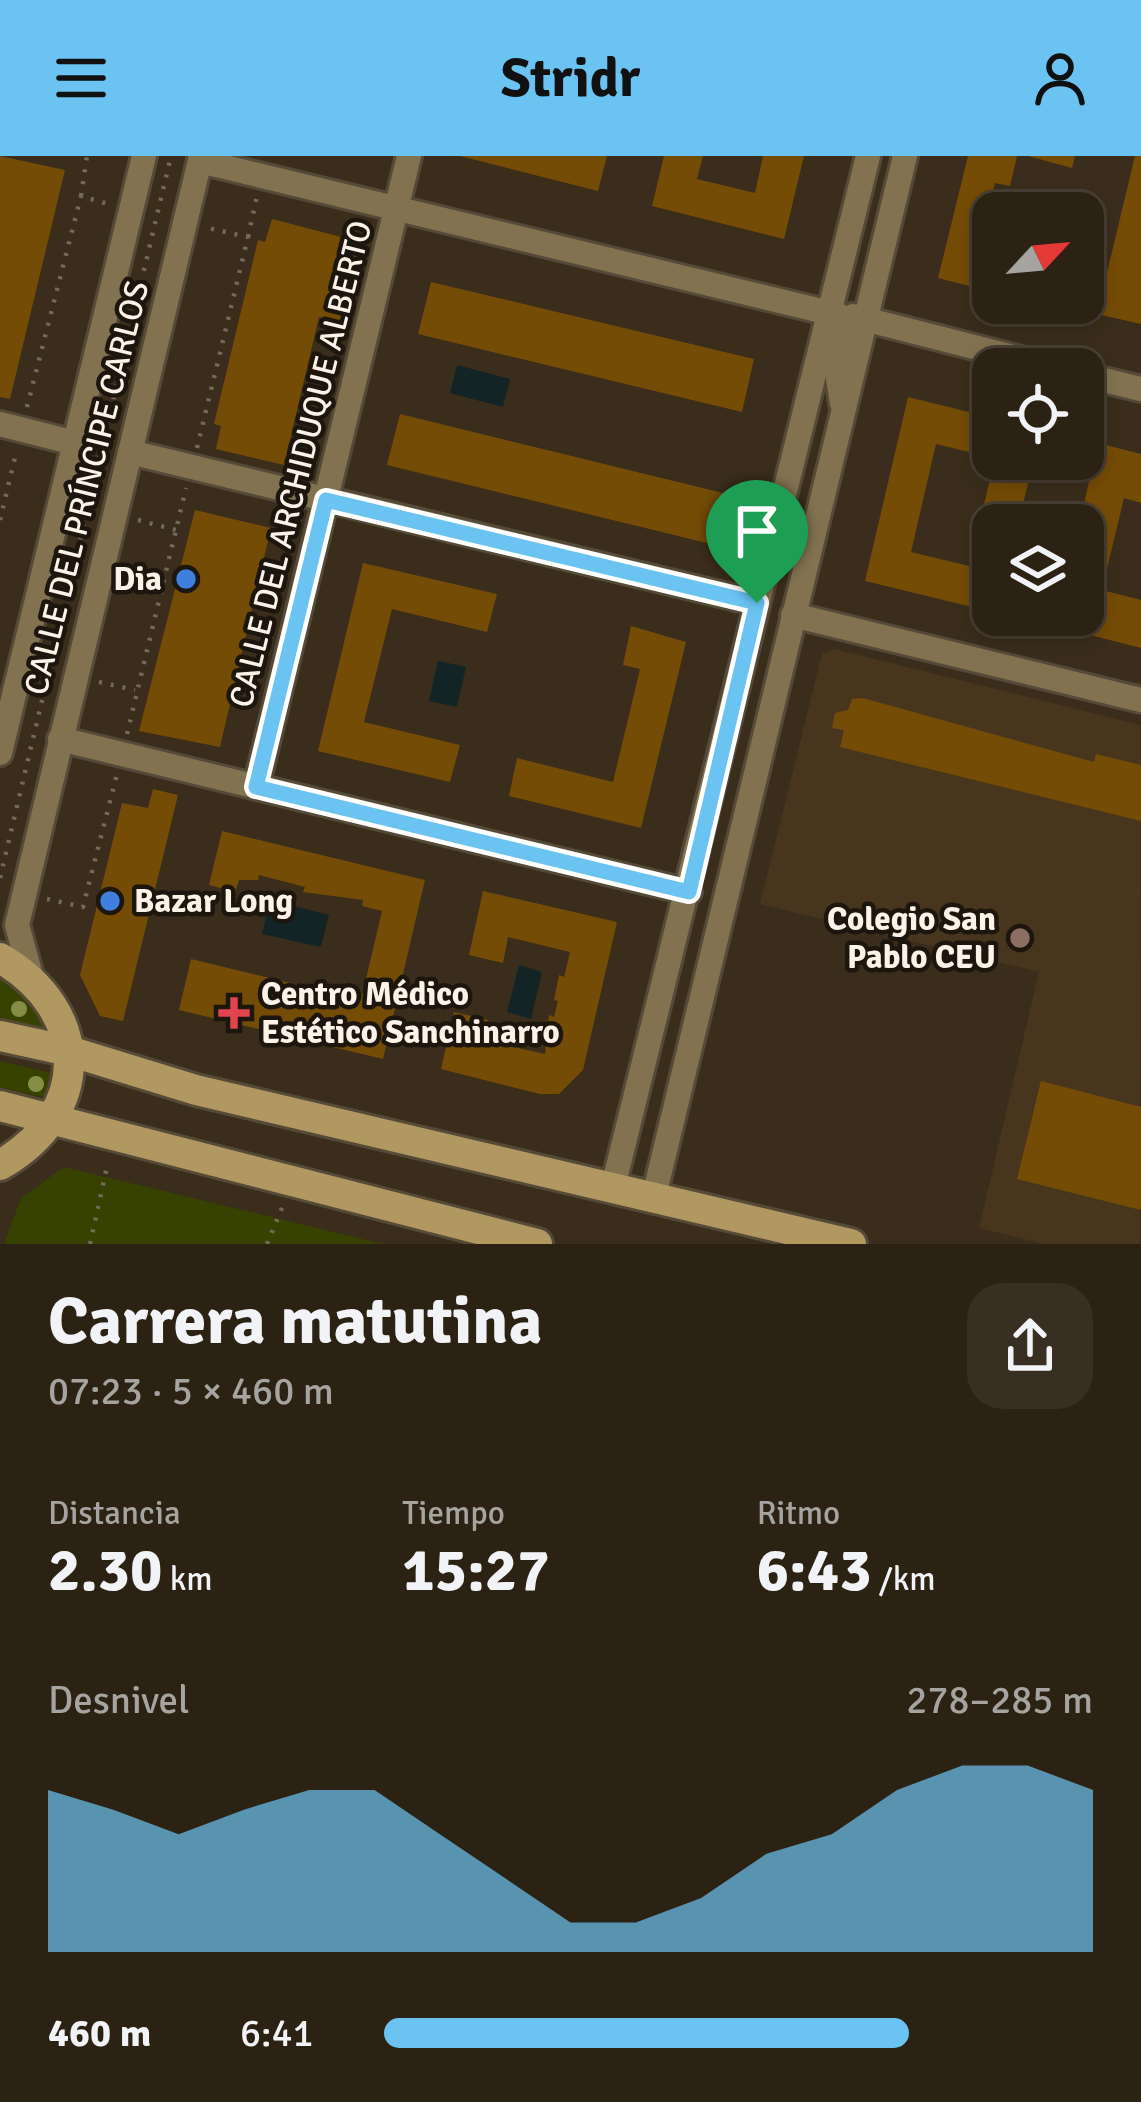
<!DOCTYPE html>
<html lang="es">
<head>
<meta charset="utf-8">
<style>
  body { margin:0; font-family:Signika,sans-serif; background:#382f22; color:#f1f3f6; height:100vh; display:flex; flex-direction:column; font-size:45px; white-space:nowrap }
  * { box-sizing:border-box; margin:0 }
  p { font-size:39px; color:#a6a4a0 }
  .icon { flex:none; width:66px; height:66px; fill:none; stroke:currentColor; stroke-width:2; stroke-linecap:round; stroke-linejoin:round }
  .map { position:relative; height:1088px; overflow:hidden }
  .drawer { display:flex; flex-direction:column; background:#2c2214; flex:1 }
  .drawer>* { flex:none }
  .needle { width:78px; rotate:64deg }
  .buttons { position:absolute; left:972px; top:36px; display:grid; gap:24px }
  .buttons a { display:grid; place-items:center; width:132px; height:132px; border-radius:24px; background:#2c2214; box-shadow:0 6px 18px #0003,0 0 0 3px #483f34; font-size:60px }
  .pin { position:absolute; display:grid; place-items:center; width:102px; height:102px; color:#fff; margin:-123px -51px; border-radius:50% 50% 50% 0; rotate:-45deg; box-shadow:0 0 12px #0007 }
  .pin .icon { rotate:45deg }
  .round { display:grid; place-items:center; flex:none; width:126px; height:126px; border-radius:36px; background:#382f22 }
  .head { display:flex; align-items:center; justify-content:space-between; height:204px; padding:0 48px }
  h1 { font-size:66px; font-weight:800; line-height:90px }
  .metrics { display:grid; grid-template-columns:repeat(3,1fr); gap:18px; height:204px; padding:12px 48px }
  .metrics div { display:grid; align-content:center }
  .metrics b { font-size:60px; font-weight:800 }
  .metrics small { font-size:33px; font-weight:400 }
  .metrics p { font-size:33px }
  .chart { height:336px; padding:24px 48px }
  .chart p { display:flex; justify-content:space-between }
  .chart svg { width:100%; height:216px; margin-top:12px; fill:#6bc3f2; opacity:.7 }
  ul { padding:0 48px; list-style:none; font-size:39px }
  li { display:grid; grid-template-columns:192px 144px 1fr; align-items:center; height:90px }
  li i { height:30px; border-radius:15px; background:#6bc3f2 }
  header { display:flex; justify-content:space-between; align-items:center; height:156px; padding:0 48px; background:#6bc3f2; color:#111; font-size:54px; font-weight:800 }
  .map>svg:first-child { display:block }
  .built { fill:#48351e }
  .green { fill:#374200 }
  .water { fill:#122425 }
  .building { fill:#754c06 }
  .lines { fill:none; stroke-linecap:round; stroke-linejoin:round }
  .street-casing { stroke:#554938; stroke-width:30 }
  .secondary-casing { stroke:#554938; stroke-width:36 }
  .path { stroke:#756959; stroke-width:4.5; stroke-dasharray:3 9; stroke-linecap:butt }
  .street { stroke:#827250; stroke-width:24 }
  .secondary { stroke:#b19860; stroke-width:30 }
  .tree { fill:#868e45 }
  .route-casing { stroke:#fff; stroke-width:24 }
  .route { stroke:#6bc3f2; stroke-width:15 }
  .shop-dot { fill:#3f7fe0; stroke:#1c160e; stroke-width:4.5 }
  .education-dot { fill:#8d6e63; stroke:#1c160e; stroke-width:4.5 }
  .health-dot { fill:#e0444e; stroke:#1c160e; stroke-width:4.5 }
  .labels { text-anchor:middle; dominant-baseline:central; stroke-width:9; stroke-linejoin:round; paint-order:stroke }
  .street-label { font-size:33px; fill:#fcf2e7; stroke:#1c160e }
  .poi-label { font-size:33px; font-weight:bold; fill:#fcf2e7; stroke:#1c160e; text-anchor:end }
</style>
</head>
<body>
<header><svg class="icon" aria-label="menu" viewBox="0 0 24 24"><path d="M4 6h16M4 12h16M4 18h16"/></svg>Stridr<svg class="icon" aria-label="person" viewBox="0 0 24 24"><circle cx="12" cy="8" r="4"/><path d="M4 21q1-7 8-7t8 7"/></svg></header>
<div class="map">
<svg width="1141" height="1088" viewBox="0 0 1141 1088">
  <rect width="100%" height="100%" fill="#3a2d1b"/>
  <polygon class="built" points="834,493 1141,569 1140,1088 1045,1088 979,1072 1039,816 760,748 822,498"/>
  <g class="green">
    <polygon points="0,823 28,843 46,874 0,864"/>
    <polygon points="0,905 52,917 46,942 0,931"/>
    <polygon points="64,1011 383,1088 4,1088 21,1042"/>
  </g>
  <g class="water">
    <polygon points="457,209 510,223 503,251 450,237"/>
    <polygon points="438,505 466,511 457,551 429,545"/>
    <polygon points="270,744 329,759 321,791 262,778"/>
    <polygon points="519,809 542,816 531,863 507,856"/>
  </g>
  <g class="building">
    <polygon points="0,0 65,14 10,243 0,241"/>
    <polygon points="460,0 607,0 598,35"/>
    <polygon points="664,0 703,0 697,23 755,37 763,0 804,0 784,83 652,50"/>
    <polygon points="968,0 1017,0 1010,30 995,27 988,55 993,56 993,136 938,122"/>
    <polygon points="1028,0 1075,0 1072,12"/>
    <polygon points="1135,0 1141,0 1141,168 1097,158"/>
    <polygon points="272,63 349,83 359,95 341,177 332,175 334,165 319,161 284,309 216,293 221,270 214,268 258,84 265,86"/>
    <polygon points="431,126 754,203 742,256 418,178"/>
    <polygon points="908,241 993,262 993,302 936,288 911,396 969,410 995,303 1034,303 1018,369 993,369 993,456 865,425"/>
    <polygon points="400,258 723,337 711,388 387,309"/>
    <polygon points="1098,287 1141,298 1141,347 1124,342 1102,434 1141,444 1141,492 1055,470 1057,459 1083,459 1083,369 1079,369"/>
    <polygon points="195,354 271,372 220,591 139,575"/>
    <polygon points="363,407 497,438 487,476 392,453 364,566 460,589 450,626 318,595"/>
    <polygon points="631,470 686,486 641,672 509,640 517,602 613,626 640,513 623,509"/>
    <polygon points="863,542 1094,606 1096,598 1141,609 1141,665 840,591 844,574 832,572 835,557 848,554 852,543"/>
    <polygon points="153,633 178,639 123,865 100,860 80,819 122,647 148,652"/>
    <polygon points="222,675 425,724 383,903 179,854 191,803 361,844 382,755 362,750 363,744 303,736 305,731 259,719 258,724 239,724 235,736 209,729"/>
    <polygon points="483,735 617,766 583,914 559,938 540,938 441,913 454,856 488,864 483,884 545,898 549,859 554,861 558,845 554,844 559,819 564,821 570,796 508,781 503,807 469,799"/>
    <polygon points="1041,925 1141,951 1141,1054 1017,1023"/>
  </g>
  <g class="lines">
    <g class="street-casing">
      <g id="street">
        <polyline points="200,5 838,159 844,170 836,210 842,247"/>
        <polyline points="853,160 1060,213"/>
        <polyline points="1083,219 1141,233"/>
        <polyline points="0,268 75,287"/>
        <polyline points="130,296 757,447"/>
        <polyline points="793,459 1141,544"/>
        <polyline points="60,583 689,736"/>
        <polyline points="0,597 144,0"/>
        <polyline points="256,631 409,0"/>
        <polyline points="31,820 17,769 201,0"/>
        <polyline points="613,1031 868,0"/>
        <polyline points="654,1040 905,0"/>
      </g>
    </g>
    <g class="secondary-casing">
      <g id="secondary">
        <path d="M0,802C91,855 93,956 0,1009"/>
        <polyline points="0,880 69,895 196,934 851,1088"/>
        <polyline points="0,950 537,1088"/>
      </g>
    </g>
    <g class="path">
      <polyline points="81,40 87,0"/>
      <polyline points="248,81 257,40"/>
      <polyline points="27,251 81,40 108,48"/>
      <polyline points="197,292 248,81 208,72"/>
      <polyline points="0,364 16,297"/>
      <polyline points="138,364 176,374"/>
      <polyline points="99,526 135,534"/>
      <polyline points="127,578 186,332"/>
      <polyline points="0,722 171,0"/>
      <polyline points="47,743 83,751 117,618"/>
      <polyline points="90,1088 108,1006"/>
      <polyline points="267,1088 284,1047"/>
    </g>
    <use href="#street" class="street"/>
    <use href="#secondary" class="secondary"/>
  </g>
  <g class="tree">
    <circle cx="19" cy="853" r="8"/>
    <circle cx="36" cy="928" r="8"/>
  </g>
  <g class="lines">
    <g class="route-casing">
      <polygon id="route" points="326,344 757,447 689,736 256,631"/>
    </g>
    <use href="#route" class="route"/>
  </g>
  <g class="shop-dot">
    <circle cx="186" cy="423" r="12"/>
    <circle cx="110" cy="745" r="12"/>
  </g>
  <circle class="education-dot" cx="1020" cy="782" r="12"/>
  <path class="health-dot" d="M228 839h12v12h12v12h-12v12h-12v-12h-12v-12h12z"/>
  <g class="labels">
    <g class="street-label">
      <text transform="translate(301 308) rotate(-76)">CALLE DEL ARCHIDUQUE ALBERTO</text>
      <text transform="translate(87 332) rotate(-76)">CALLE DEL PRÍNCIPE CARLOS</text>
    </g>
    <g class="poi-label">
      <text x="162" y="423">Dia</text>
      <text x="134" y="745" text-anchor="start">Bazar Long</text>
      <text x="996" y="763">Colegio San<tspan x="996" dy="38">Pablo CEU</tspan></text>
      <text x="261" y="838" text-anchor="start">Centro Médico<tspan x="261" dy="38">Estético Sanchinarro</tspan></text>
    </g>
  </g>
</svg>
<div class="buttons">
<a><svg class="needle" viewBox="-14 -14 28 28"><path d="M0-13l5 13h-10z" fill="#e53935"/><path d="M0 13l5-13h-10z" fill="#a6a4a0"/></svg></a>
<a><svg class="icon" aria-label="locate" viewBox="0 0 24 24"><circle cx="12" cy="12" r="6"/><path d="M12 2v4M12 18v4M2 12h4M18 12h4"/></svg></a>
<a><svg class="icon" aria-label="layers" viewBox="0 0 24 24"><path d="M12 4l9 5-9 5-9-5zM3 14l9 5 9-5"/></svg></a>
</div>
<div class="pin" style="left:757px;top:447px;background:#1e9e55"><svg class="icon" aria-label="arrive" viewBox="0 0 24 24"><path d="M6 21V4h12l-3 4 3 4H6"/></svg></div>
</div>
<section class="drawer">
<div class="head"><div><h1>Carrera matutina</h1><p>07:23 · 5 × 460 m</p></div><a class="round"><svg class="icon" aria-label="share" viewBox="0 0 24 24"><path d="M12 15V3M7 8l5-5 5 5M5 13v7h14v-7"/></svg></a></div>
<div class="metrics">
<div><p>Distancia</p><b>2.30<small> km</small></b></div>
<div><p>Tiempo</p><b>15:27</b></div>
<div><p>Ritmo</p><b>6:43<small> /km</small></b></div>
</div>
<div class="chart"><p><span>Desnivel</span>278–285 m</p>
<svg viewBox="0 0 160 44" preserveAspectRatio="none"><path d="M0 44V11L10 15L20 20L30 15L40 11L50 11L60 20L70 29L80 38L90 38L100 33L110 24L120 20L130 11L140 6L150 6L160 11V44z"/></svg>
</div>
<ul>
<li><b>460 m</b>6:41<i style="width:74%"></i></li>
</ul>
</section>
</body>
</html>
